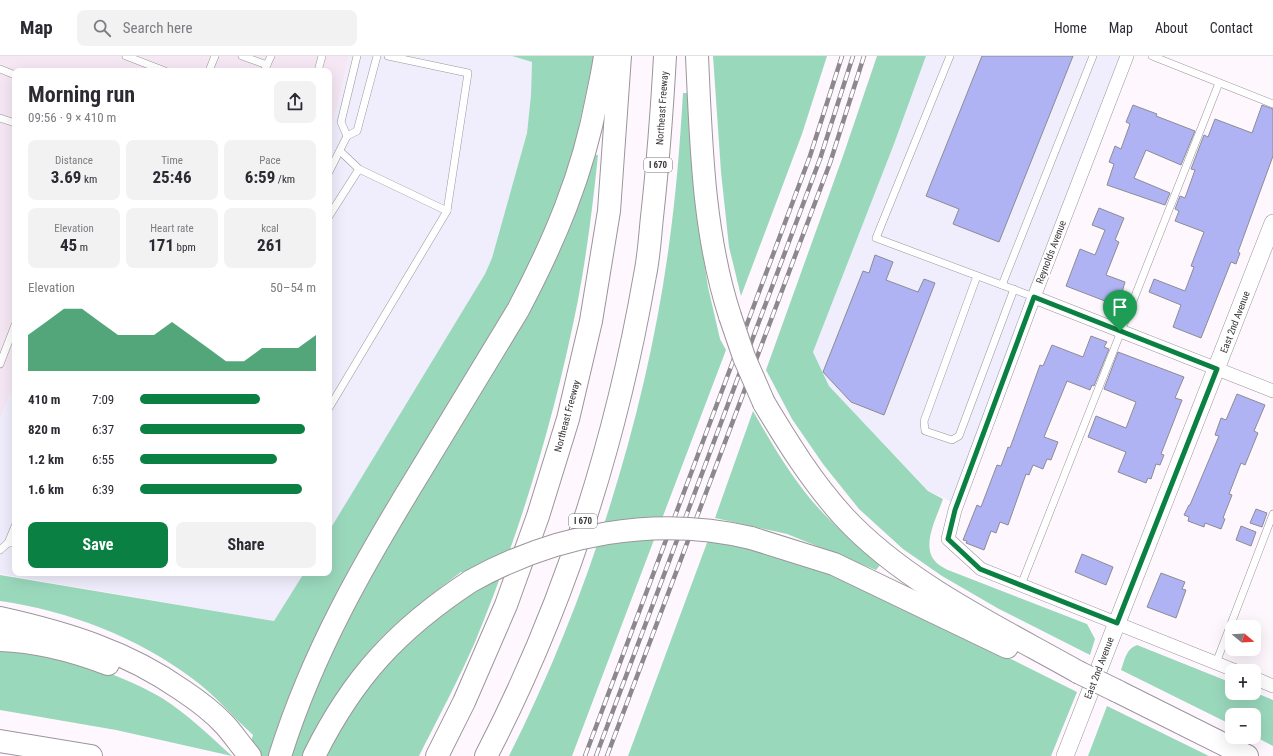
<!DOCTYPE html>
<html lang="en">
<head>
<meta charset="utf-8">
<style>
  body { margin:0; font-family:"Roboto Condensed",sans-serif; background:#f2f2f3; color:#2b2b33; height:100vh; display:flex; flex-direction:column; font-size:15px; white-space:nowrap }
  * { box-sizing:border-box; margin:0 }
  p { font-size:13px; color:#7c7c81 }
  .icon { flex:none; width:22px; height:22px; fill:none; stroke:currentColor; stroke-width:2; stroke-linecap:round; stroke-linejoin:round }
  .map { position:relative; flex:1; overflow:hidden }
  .sheet { position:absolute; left:12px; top:12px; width:320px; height:508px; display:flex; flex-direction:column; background:#fff; border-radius:8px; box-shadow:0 4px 16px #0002 }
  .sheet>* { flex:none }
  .needle { width:26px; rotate:108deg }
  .tools { position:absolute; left:1225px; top:564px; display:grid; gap:8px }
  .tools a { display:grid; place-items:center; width:36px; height:36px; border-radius:8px; background:#fff; box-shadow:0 4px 16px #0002; font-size:20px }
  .pin { position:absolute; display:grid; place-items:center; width:34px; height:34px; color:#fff; margin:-41px -17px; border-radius:50% 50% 50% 0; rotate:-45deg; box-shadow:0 0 4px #0007 }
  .pin .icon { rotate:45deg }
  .round { display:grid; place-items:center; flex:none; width:42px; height:42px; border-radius:8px; background:#f2f2f3 }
  .headline { display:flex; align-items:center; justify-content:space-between; height:68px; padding:0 16px }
  h1 { font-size:22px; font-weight:700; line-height:30px }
  .metrics { display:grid; grid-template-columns:repeat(3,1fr); gap:6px; height:68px; padding:4px 16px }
  .metrics div { display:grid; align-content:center; border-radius:8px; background:#f2f2f3; text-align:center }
  .metrics b { font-size:17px; font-weight:700 }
  .metrics small { font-size:11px; font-weight:400 }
  .metrics p { font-size:11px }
  .chart { height:112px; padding:8px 16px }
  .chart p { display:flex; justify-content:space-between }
  .chart svg { width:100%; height:72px; margin-top:4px; fill:#0b8043; opacity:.7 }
  .cta { display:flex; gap:8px; margin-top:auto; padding:8px 16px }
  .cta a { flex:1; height:46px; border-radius:8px; background:#0b8043; color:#fff; font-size:16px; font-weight:700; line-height:46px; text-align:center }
  .cta a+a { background:#f2f2f3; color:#2b2b33 }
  ul { padding:0 16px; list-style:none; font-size:13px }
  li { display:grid; grid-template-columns:64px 48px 1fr; align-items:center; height:30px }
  li i { height:10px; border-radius:5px; background:#0b8043 }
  header { display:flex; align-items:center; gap:24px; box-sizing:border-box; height:56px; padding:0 20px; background:#fff; border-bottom:1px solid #e1e1e2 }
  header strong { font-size:19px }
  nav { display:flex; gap:22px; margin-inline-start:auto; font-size:14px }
  .search { width:280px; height:36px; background:#f2f2f3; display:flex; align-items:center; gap:10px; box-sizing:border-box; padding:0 14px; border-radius:8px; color:#7c7c81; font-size:15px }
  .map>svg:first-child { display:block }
  .built { fill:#f5e8f4 }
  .industrial { fill:#f0eefc }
  .green { fill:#9ad8bc }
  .building { fill:#afb3f3; stroke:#8b8c94 }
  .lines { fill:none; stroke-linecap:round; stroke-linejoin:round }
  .service-casing { stroke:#9b959b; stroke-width:8 }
  .minor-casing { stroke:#9b959b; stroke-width:14 }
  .tertiary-casing { stroke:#9b959b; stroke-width:18 }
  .motorway-casing { stroke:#9b959b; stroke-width:24 }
  .service { stroke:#fff; stroke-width:7 }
  .minor { stroke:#fff; stroke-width:13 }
  .tertiary { stroke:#fff; stroke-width:17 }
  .motorway { stroke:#fff; stroke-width:22 }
  .rail-casing { stroke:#8d888d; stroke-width:4.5 }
  .rail { stroke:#fff; stroke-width:3; stroke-dasharray:9; stroke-linecap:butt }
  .motorway-bridge-casing { stroke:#9b959b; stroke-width:24; stroke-linecap:butt }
  .motorway-bridge { stroke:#fff; stroke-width:22 }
  .route-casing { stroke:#fff; stroke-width:8 }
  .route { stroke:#0b8043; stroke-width:5 }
  .labels { text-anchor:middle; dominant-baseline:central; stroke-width:4; stroke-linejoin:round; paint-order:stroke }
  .shield { fill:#fff; stroke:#767476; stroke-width:1 }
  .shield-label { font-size:9px; font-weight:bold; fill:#3c393c }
  .street-label { font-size:10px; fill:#3c393c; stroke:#fff }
</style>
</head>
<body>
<header>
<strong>Map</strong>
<div class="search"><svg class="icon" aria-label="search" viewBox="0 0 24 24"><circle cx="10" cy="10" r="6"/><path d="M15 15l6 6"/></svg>Search here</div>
<nav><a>Home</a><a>Map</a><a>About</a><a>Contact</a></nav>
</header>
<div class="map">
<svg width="1273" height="700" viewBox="0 0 1273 700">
  <rect width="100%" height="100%" fill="#fff7fe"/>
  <polygon class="built" points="0,0 349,0 329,86 329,15 15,15 15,326 0,365"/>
  <g class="industrial">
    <polygon points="349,0 511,0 532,6 531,39 527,77 492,202 485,218 329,475 329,86"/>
    <polygon points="926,0 1124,0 954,447 929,435 829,330 813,296 894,88"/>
    <polygon points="15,326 15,517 304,517 274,565 0,518 0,365"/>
  </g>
  <g class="green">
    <path d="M512,0H594L575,88L559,141L548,172L507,252L352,508C319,569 288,633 268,700H246L253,679C233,661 215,639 193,623C137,581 69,555 0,545V519L274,565L304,517H329V475L485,218L492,202L527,77L531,39L532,6Z"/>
    <polygon points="713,0 827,0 802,78 741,240 729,191 721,116"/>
    <path d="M877,0H926L894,88L813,296L829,330L928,435L943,443C937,461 921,489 935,505C938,509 944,512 948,514L1087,568L1095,583L1090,599L999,553L942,520L903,493L859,453L823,408L792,363L766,314L843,100Z"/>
    <path d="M683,37H689L695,144L708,231L720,283L726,294L572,700H509C587,545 646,361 669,189C676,139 680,88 683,37Z"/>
    <path d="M592,99H598C593,148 587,196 578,244C555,361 520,476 475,586C458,625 438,662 419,700H323L360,638L421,572L483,531L474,519L461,516C430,540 397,564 371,593C342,625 321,662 302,700H289L322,608Z"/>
    <path d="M753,355C775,393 797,432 829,463C845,479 863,494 880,509L876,514L787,478L715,462Z"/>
    <polygon points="708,484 781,499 885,540 1077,636 1051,700 628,700"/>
    <path d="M1137,589L1232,627V637L1254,636L1273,644V690L1254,680V659H1232V669L1121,614C1125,603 1126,593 1137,589Z"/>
    <path d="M0,594C57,599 112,613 162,642C187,658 210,680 232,700L116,674L0,654Z"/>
    <polygon points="1107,650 1209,700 1088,700"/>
  </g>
  <g class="building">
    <polygon points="982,0 1073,0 999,186 953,168 959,153 926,140"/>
    <polygon points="1133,49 1157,58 1156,60 1195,75 1181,109 1146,94 1134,122 1170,137 1165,149 1107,129 1114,108 1109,106 1115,90 1121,93 1130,68 1126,66"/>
    <polygon points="1262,49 1273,53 1273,100 1238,196 1240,197 1236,208 1231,206 1201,282 1173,271 1181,249 1149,236 1154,223 1185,235 1194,211 1191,210 1204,176 1175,165 1179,155 1175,153 1180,140 1185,142 1195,114 1191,113 1204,79 1208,81 1215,63 1252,77"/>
    <polygon points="1099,152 1124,162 1115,184 1119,186 1106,219 1125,226 1118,250 1066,230 1080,193 1095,199 1105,174 1092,169"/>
    <polygon points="875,199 893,206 886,224 918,236 924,223 935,227 884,359 851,346 823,316 863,215 869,217"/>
    <polygon points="1091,280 1107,286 1104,291 1109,293 1094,330 1092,329 1090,334 1067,325 1044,381 1058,386 1051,404 1047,403 1043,413 1033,409 1029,419 1026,418 1008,469 1000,466 996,477 991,475 984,494 966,487 967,485 963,484 977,449 981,451 997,409 1001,410 1008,391 1010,392 1040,309 1043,310 1052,289 1083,301"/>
    <polygon points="1118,296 1184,321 1175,342 1182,344 1161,398 1164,399 1160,409 1156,408 1151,423 1148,422 1146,427 1118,416 1126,396 1088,381 1096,360 1126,372 1136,346 1104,333"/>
    <polygon points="1237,338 1265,349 1254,375 1258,377 1245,409 1241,407 1229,438 1232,439 1223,462 1225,463 1221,473 1205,467 1204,471 1188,465 1189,461 1184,459 1189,449 1190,449 1219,380 1215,379 1221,362 1226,364"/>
    <polygon points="1256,453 1267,457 1262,471 1250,467"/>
    <polygon points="1241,470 1256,476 1251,490 1236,484"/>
    <polygon points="1082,498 1113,511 1106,529 1075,516"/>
    <polygon points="1161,517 1185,526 1182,533 1186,534 1176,562 1147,551"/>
  </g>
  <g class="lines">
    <g class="service-casing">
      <g id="service">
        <polyline points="126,0 165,15"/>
        <polyline points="242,0 267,9"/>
        <polyline points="950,0 876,182 1034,241"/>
        <polyline points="1152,0 1273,48"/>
        <polyline points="0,13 15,19"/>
        <polyline points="209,15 215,0"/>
        <polyline points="264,15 271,0"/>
        <polyline points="318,15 322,0"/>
        <polyline points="0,62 15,67"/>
        <polyline points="347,80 341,66 357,0"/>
        <polyline points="340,95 359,113 447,155"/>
        <polyline points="329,116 347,80 357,75 377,0"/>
        <polyline points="329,160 359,113"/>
        <polyline points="977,220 924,365 925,375 952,384 959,380 1014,233"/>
        <polyline points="1002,229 1093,0"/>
        <polyline points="0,308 15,269"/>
        <polyline points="329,352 447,155 468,17 388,0"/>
        <polyline points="8,487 15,470"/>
        <polyline points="0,494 8,487 15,487"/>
        <polyline points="1021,529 1219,27"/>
        <polyline points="1216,607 1273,458"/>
      </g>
    </g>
    <g class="minor-casing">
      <g id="minor">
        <polyline points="1127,0 1034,241 955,454 948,483 981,513 1236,615"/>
        <polyline points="1034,241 1273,335"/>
        <polyline points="1254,622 1273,630"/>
      </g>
    </g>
    <g class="tertiary-casing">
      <polyline id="tertiary" points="1065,700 1273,167"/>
    </g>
    <g class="motorway-casing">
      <g id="motorway">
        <path d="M697,0C701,87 703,177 730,260"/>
        <path d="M764,347C788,387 812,426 844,461C905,527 1000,572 1078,616"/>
        <polyline points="751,482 834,508 1007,591"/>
        <path d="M0,562C67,577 126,595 182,634C197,644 213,656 225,669C234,679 241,690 250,700"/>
        <path d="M0,584C37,585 74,595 108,608"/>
        <polyline points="1117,635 1247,700"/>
        <polyline points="0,685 91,700"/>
        <path d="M280,700C313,595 364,507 421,414C454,360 486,307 518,254C554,186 583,118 597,42C600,28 603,14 605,0"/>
        <path d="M314,700C353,621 398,573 471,525"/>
        <polyline points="437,700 464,646 506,549 538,460 568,363 591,265 609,155 620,0"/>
        <path d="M486,700C564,550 616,386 645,219C649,200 650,180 652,161C658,107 662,54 665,0"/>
      </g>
    </g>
    <use href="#service" class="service"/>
    <use href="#minor" class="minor"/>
    <use href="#tertiary" class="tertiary"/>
    <use href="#motorway" class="motorway"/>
    <g class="rail-casing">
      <g id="rail">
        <polyline points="585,700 810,100 842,0"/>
        <polyline points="596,700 820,103 853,0"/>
        <polyline points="607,700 830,107 864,0"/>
      </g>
    </g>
    <use href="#rail" class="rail"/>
    <g class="motorway-bridge-casing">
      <g id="motorway-bridge">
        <polyline points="730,260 744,301 764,347"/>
        <path d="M471,525C556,478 655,459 751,482"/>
        <polyline points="1078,616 1117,635"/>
      </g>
    </g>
    <use href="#motorway-bridge" class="motorway-bridge"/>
  </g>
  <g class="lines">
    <g class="route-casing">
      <polygon id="route" points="1034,241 1217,313 1117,567 980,513 948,483 955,454"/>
    </g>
    <use href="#route" class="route"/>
  </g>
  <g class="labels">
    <g class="shield">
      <rect x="644" y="102" width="28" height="14" rx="3"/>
      <rect x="569" y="458" width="28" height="14" rx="3"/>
    </g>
    <g class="shield-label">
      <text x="658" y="109">I 670</text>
      <text x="583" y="465">I 670</text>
    </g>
    <g class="street-label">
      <text transform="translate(662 52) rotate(-86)">Northeast Freeway</text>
      <text transform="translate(1051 196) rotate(-69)">Reynolds Avenue</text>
      <text transform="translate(1235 266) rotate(-69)">East 2nd Avenue</text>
      <text transform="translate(567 360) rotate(-75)">Northeast Freeway</text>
      <text transform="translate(1099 612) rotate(-69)">East 2nd Avenue</text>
    </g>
  </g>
</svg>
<div class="tools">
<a><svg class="needle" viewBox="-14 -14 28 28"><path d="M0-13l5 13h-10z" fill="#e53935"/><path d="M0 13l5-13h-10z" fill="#7c7c81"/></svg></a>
<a>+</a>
<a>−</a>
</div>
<div class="pin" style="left:1120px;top:275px;background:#1e9e55"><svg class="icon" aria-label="arrive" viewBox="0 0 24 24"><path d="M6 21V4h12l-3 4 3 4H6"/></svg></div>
<section class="sheet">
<div class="headline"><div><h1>Morning run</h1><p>09:56 · 9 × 410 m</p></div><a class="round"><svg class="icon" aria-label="share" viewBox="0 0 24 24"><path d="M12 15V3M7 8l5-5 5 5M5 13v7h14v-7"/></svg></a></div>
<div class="metrics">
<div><p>Distance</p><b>3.69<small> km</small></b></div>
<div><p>Time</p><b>25:46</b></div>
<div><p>Pace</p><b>6:59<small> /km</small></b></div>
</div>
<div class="metrics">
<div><p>Elevation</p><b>45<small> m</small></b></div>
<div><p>Heart rate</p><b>171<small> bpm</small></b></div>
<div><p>kcal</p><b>261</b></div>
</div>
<div class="chart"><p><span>Elevation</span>50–54 m</p>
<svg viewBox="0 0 160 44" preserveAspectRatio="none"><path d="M0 44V22L10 14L20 6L30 6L40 14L50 22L60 22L70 22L80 14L90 22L100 30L110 38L120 38L130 30L140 30L150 30L160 22V44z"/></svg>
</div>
<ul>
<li><b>410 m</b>7:09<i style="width:68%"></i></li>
<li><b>820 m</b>6:37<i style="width:94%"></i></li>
<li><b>1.2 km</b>6:55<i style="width:78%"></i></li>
<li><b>1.6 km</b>6:39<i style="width:92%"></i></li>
</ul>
<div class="cta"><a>Save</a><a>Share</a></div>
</section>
</div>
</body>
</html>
